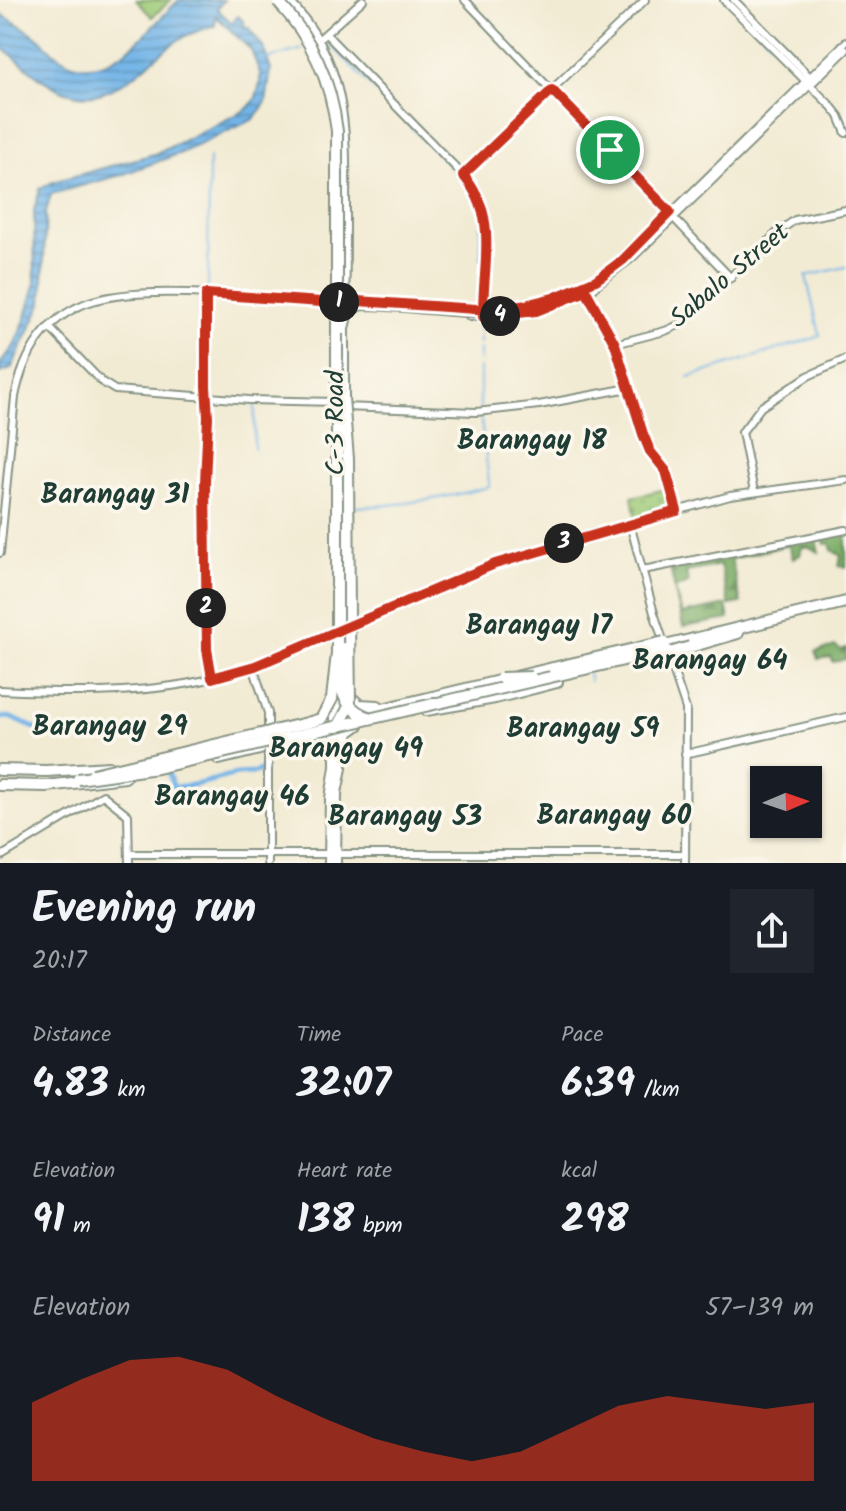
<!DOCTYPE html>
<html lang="en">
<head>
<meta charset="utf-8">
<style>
  body { margin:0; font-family:Kalam,sans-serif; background:#20242c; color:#f1f3f6; height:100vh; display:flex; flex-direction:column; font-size:30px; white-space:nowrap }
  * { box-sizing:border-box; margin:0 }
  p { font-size:26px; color:#9ea1a6 }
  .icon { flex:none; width:44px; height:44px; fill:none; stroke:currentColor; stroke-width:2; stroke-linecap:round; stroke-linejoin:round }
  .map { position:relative; height:863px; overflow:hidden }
  .sheet { display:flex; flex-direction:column; background:#171b24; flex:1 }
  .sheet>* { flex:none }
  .needle { width:52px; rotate:88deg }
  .controls { position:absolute; left:750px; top:766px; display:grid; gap:16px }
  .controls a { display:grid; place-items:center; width:72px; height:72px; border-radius:0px; background:#171b24; box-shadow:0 2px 6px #0004; font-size:40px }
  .pin { position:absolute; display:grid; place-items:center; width:68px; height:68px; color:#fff; margin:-34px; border:4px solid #fff; border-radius:50%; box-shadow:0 2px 8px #0007 }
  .km { position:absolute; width:40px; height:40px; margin:-20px; border-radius:50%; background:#222; color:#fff; font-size:22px; line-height:40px; text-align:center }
  .round { display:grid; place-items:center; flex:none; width:84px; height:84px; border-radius:0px; background:#20242c }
  .overview { display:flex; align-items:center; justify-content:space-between; height:136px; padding:0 32px }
  h1 { font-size:44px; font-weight:700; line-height:60px }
  .metrics { display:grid; grid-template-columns:repeat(3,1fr); gap:12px; height:136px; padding:8px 32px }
  .metrics div { display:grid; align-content:center }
  .metrics b { font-size:40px; font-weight:700 }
  .metrics small { font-size:22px; font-weight:400 }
  .metrics p { font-size:22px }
  .chart { height:224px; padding:16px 32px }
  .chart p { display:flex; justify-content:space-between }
  .chart svg { width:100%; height:144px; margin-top:8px; fill:#c8321e; opacity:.7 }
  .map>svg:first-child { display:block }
  .grass { fill:#9cc976; stroke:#5e8355; stroke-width:2 }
  .forest { fill:url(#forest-firs); stroke:#4e754e; stroke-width:2 }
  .park { fill:url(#park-dots); stroke:#5e8355; stroke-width:2 }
  .water { fill:url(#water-rules); stroke:#48788e; stroke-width:2 }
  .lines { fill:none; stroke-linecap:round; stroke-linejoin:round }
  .stream { stroke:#72b4e7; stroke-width:2 }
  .river { stroke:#72b4e7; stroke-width:5 }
  .secondary-casing { stroke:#889484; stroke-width:10 }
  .primary-casing { stroke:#889484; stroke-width:12 }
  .highway-casing { stroke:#889484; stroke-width:14 }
  .secondary { stroke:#fff; stroke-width:6 }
  .primary { stroke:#fff; stroke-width:8 }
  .highway { stroke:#fff; stroke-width:10 }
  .highway-bridge-casing { stroke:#889484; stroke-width:14; stroke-linecap:butt }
  .highway-bridge { stroke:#fff; stroke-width:10 }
  .route-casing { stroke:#fff; stroke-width:16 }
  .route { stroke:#c8321e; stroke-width:10 }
  .labels { text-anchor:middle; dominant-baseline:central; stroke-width:7; stroke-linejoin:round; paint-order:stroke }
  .street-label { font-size:26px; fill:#1f3d34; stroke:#fbf7ec }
  .neighbourhood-label { font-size:28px; font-weight:bold; fill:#1f3d34; stroke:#fbf7ec }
</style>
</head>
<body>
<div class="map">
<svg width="846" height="863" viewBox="0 0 846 863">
  <defs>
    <pattern id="forest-firs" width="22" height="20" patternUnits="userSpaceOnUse" patternTransform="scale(2)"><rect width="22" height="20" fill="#7dad67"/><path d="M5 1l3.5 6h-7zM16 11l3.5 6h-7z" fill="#668e56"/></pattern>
    <pattern id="park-dots" width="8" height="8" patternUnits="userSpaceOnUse" patternTransform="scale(2)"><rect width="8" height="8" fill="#9cc976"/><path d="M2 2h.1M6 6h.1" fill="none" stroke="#7fa462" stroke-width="1.8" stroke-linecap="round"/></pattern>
    <pattern id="water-rules" width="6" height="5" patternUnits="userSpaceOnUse" patternTransform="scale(2)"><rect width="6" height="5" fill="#72b4e7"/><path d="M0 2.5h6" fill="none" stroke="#5d94bc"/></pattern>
  </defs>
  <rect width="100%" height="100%" fill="#fbf7ec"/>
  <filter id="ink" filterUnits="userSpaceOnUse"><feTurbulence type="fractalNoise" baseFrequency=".0125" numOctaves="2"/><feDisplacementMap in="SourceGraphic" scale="16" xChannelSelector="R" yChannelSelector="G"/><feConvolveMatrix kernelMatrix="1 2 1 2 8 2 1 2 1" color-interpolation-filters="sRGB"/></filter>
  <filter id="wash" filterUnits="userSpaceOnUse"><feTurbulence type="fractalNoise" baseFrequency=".006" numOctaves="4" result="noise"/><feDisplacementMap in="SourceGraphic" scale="32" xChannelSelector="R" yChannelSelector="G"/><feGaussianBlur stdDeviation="1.8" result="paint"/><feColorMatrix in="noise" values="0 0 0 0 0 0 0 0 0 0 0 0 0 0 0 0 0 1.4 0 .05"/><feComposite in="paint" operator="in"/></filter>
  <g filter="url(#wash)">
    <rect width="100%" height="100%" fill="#f2ebd4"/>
    <polygon class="grass" points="136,0 171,0 152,17"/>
    <g class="forest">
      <polygon points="846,531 846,567 839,566 841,556 832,550 830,543 825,544 823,538 816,540 819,552 809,547 802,547 800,555 793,559 789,545 731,559 741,603 729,605 720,565 686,572 688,583 674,589 682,614 726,605 729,619 683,627 670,567"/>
      <polygon points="835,646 841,650 846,648 846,659 833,662 831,657 818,659 816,652"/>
    </g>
    <polygon class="park" points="670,488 675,509 636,519 632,497"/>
    <path class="water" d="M179,0H224L217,9L232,23L238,16L244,22L245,29L248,27L263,47L271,70L266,102L254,119L181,153L121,175L51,194L46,212L42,304L11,369L0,373V364L14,346L25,320L35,285L34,210L40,189L53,182L158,153L246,110L255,100L260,84V73L251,50L216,16L215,26C203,29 190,33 180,39C143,62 111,112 61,90C38,80 20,60 0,46V14C15,22 29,30 42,41C48,47 54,54 61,58C107,88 148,29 179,0Z"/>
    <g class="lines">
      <g class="stream">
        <polyline points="747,18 770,42"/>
        <polyline points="323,45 335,49 415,131"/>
        <polyline points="266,59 303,49"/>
        <polyline points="840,114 846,123"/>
        <polyline points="417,133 433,149"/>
        <polyline points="438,154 462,179"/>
        <polyline points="481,274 481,225"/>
        <polyline points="208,292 209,158"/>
        <polyline points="480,302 481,278"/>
        <polyline points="480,335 480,320"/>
        <polyline points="812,339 820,335 806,276 846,267"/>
        <polyline points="480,343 480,337"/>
        <polyline points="480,362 480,349"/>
        <polyline points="480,368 480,408"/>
        <polyline points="689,377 811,339"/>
        <polyline points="480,414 483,436"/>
        <polyline points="484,442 489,482"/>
        <polyline points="254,448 255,405"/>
        <path d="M354,507C400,506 445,498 489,487V484"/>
        <polyline points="588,674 590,681"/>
      </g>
      <g class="river">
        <polyline points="0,718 9,717 44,732"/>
        <path d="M168,772L173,787C194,787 212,780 232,775C246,772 251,776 264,768"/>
      </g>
    </g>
  </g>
  <g filter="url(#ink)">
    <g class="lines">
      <g class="secondary-casing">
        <g id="secondary">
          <polyline points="465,0 731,278"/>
          <polyline points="724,0 831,106 839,116 846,133"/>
          <polyline points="734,0 810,77"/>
          <path d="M326,34L463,175C498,216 484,264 483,313"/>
          <polyline points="316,42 363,0"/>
          <polyline points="463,175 645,0"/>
          <polyline points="584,286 623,260 846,42"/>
          <polyline points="592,288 632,258 846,50"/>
          <polyline points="586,291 615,344 647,445 666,471 677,511"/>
          <polyline points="206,294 206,386 208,417 205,482 207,649 212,678"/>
          <polyline points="469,316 501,316 526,313"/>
          <polyline points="49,327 102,382 115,390 249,400 336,402"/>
          <polyline points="615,344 665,331 681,324 779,231 795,220 846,210"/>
          <polyline points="344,407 476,412 539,405 629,388"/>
          <polyline points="754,492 742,432 761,407 808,376 846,359"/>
          <polyline points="630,524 654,613 686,709 685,863"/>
          <path d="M0,553L15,397C23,356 43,321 84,304C131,285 227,295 278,299C298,301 319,301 339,304"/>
          <polyline points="643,570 846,530"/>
          <polyline points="349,625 467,575 551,546 730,496 846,480"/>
          <polyline points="253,666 268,713 268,863"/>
          <path d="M0,690C81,694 165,695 243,670C275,660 307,643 338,630"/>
          <polyline points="685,754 846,717"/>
          <polyline points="129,854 685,854"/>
          <polyline points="0,857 103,795 128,815 129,863"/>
        </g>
      </g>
      <g class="primary-casing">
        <g id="primary">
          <path d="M287,0C346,60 346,126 345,205C345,241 345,278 344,315"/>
          <polyline points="343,651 344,580"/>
          <polyline points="314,735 327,738 333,753"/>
          <polyline points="329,863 330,798 335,767 335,692"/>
          <polyline points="336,863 337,793 342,768 342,692"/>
        </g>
      </g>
      <g class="highway-casing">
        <g id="highway">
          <polyline points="552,302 593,287"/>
          <polyline points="343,331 343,398"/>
          <polyline points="348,459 349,621"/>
          <polyline points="665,646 846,602"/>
          <polyline points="690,647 738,633"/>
          <polyline points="347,694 359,705 378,706"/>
          <polyline points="426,710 495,698 557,682"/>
          <polyline points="341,719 553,668"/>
          <polyline points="342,757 348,732 359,724"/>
          <polyline points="219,759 260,749"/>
          <polyline points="0,770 46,771 109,767"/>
          <polyline points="0,785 46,786 125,777"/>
        </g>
      </g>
      <use href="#secondary" class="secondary"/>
      <use href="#primary" class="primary"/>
      <use href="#highway" class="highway"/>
      <g class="highway-bridge-casing">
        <g id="highway-bridge">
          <path d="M343,329L347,311L361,304C426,304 488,322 552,302"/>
          <polyline points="343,398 348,459"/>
          <polyline points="342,648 343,676"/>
          <polyline points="663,655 690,647"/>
          <polyline points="553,668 664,642"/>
          <path d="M339,674C341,696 348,711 371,718"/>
          <polyline points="501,678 531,677"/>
          <polyline points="338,727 350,705 349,621"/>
          <path d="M93,774L307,723L321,719L332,699L337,653V131C331,81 313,39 278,2"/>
          <polyline points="78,779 157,768 667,650"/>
        </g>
      </g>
      <use href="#highway-bridge" class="highway-bridge"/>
    </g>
  </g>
  <g class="lines" filter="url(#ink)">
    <g class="route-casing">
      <path id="route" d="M610,150L670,212L623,260L596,280L553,298L521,306L476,309L358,301L336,303L206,294V386L208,417L205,482L207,649L212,678L255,666L495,564L677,511L666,471L650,451L643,434L615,344L586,291L536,311L483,317C482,265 500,218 463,175L552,90L610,150"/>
    </g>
    <use href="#route" class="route"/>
  </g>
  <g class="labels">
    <g class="street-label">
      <text transform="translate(730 276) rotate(-40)">Sabalo Street</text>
      <text transform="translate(336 423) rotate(-90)">C-3 Road</text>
    </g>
    <g class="neighbourhood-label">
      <text x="532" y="441">Barangay 18</text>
      <text x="115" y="495">Barangay 31</text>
      <text x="539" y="626">Barangay 17</text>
      <text x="710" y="661">Barangay 64</text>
      <text x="110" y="727">Barangay 29</text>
      <text x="583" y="729">Barangay 59</text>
      <text x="346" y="749">Barangay 49</text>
      <text x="232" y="797">Barangay 46</text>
      <text x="614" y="816">Barangay 60</text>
      <text x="405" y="817">Barangay 53</text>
    </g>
  </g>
</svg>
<div class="controls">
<a><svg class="needle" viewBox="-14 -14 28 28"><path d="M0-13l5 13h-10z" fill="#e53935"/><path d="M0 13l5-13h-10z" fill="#9ea1a6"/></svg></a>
</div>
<div class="pin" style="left:610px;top:150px;background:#1e9e55"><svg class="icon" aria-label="arrive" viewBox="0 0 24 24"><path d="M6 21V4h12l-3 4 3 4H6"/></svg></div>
<b class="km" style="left:339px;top:302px">1</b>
<b class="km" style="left:206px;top:608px">2</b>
<b class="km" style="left:564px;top:543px">3</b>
<b class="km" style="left:500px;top:316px">4</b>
</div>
<section class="sheet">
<div class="overview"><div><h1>Evening run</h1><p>20:17</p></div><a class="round"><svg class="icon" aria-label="share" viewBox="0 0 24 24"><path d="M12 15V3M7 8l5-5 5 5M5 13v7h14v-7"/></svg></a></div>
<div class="metrics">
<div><p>Distance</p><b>4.83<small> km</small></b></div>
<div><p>Time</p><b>32:07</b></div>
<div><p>Pace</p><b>6:39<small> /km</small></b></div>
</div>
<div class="metrics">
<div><p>Elevation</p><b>91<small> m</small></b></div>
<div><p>Heart rate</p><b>138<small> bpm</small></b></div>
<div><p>kcal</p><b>298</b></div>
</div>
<div class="chart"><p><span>Elevation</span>57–139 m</p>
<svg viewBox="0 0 160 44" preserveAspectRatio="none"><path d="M0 44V20L10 13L20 7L30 6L40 10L50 18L60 25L70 31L80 35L90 38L100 35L110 28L120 21L130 18L140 20L150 22L160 20V44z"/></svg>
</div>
</section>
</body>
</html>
